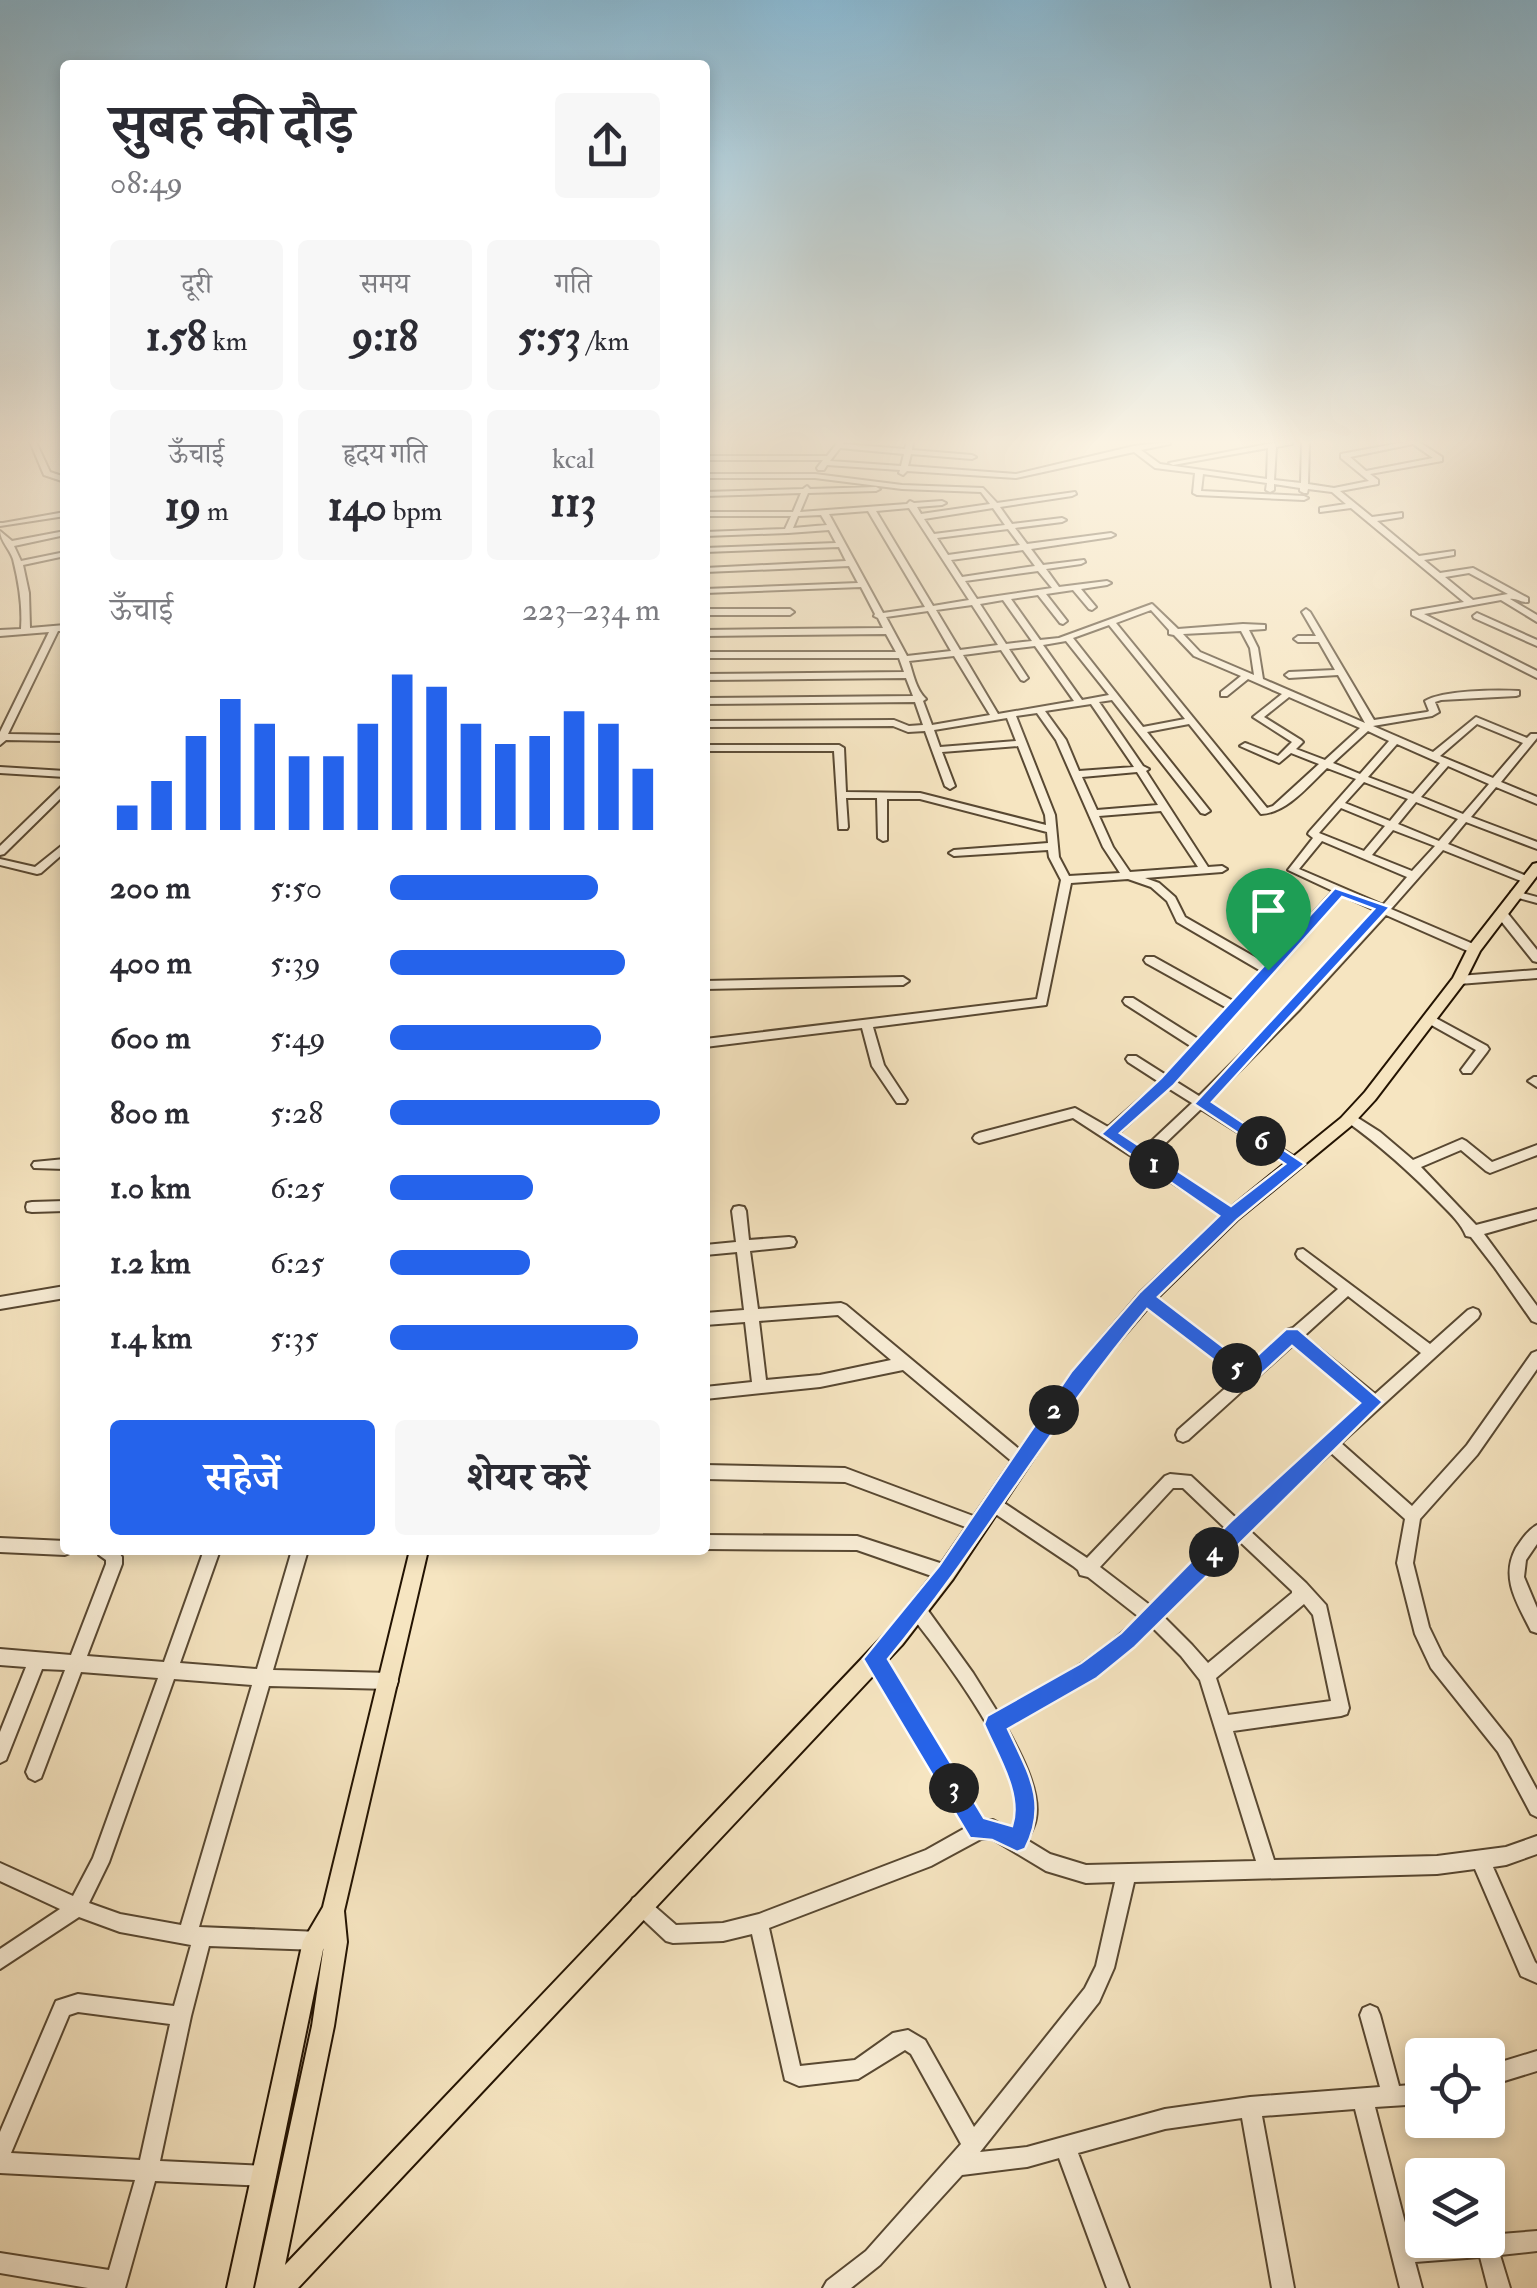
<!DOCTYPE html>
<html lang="hi">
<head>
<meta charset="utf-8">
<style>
  body { margin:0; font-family:"IM FELL Double Pica","Noto Serif Devanagari",serif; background:#f7f7f7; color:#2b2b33; height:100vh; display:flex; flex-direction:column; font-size:38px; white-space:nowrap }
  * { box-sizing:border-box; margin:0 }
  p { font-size:32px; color:#7c7c81 }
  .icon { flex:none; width:55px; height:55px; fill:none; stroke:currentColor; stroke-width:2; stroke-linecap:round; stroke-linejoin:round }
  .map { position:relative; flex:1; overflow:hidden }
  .drawer { position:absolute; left:60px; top:60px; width:650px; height:1495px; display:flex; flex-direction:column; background:#fff; border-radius:10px; box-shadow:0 5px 15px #0003 }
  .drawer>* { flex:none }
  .buttons { position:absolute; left:1405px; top:2038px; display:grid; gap:20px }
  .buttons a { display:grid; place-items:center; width:100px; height:100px; border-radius:10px; background:#fff; box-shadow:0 5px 15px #0003; font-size:50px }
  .pin { position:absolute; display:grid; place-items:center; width:85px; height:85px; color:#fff; margin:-102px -42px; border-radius:50% 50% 50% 0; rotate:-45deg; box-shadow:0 0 10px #0007 }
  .pin .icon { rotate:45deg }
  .km { position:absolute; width:50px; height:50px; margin:-25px; border-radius:50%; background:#222; color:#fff; font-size:28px; line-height:50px; text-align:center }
  .round { display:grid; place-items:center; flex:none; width:105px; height:105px; border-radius:10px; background:#f7f7f7 }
  .summary { display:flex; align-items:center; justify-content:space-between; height:170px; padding:0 50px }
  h1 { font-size:55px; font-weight:700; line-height:75px }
  .stats { display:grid; grid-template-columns:repeat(3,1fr); gap:15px; height:170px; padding:10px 50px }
  .stats div { display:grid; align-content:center; border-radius:10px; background:#f7f7f7; text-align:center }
  .stats b { font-size:42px; font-weight:700 }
  .stats small { font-size:28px; font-weight:400 }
  .stats p { font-size:28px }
  .chart { height:280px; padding:20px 50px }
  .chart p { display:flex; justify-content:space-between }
  .chart svg { width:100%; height:180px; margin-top:10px; stroke:#2563eb; stroke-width:6 }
  .cta { display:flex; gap:20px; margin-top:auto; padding:20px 50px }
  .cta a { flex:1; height:115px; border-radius:10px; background:#2563eb; color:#fff; font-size:40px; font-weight:700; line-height:115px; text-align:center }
  .cta a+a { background:#f7f7f7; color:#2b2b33 }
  ul { padding:0 50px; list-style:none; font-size:32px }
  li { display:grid; grid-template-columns:160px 120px 1fr; align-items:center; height:75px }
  li i { height:25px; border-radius:12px; background:#2563eb }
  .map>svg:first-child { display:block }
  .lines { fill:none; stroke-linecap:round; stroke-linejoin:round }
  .minor-casing { stroke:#584832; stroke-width:4 }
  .major-casing { stroke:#231302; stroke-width:4 }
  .minor { fill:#f9eed7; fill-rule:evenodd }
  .major { fill:#f6e5c1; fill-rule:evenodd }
  .route { fill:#2563eb; stroke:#fff; stroke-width:2.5; fill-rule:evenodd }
</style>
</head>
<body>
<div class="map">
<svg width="1537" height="2288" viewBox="0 0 1537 2288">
  <rect width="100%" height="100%" fill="#f6e5c1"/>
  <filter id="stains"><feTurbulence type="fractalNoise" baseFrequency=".002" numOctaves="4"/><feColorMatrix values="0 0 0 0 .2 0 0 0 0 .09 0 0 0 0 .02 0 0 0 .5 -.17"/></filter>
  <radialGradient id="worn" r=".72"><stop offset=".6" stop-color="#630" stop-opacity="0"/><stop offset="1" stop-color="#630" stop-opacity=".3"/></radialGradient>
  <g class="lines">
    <g class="minor-casing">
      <g id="minor">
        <polygon points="30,442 36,442 50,472 65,477 65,482 44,475"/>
        <path d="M838,442H844L843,444L905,449L907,442H913L912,450L972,455L976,457L972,459L911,454L908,466L1016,474L1134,446L1170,442V444L1141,450L1160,464L1267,479L1268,448L1173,465L1169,463L1279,442H1292V444L1276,447L1274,480L1301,483L1302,442H1309L1308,484L1334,488L1369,481L1341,458V454L1405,442H1419L1442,457V461L1370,474L1378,480V484L1340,491L1372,517L1402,513V517L1377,521L1419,556L1454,551V555L1424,560L1440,573L1473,568L1528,598V602C1521,603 1517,598 1510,599L1537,615V622L1501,600L1424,614L1537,671V678L1412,615V611L1464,602L1351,508L1320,512V508L1346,504L1332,492L1308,489L1307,493H1304L1300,491V488L1274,484V490L1270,492L1266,490L1267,483L1203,474L1201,491L1304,496L1308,498L1304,500L1197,495L1193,493L1195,473L1155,468L1134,452L1016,478L907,471L903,475L899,473L900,470L827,465L824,470H818L817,468L823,460H705V456H827ZM1413,444L1433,458L1366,471L1350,457ZM840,448L904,454L901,466L830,461ZM1469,573L1508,594L1473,600L1445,577Z"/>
        <path d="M705,474H815L902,485L983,488L997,503L1075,492L1076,494L1072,496L1000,507L1012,524L1062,518L1066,520L1062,522L1015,528L1027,544L1111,533L1115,535L1111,537L1031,549L1043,565L1084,560L1085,562L1081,564L1046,569L1059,587L1107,581L1111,583L1107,585L1081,589L1096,607L1092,610L1089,609L1073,590L1046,594L1067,621L1063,624L1060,623L1038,595L1011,599L1040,640L1059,638L1152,604L1178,629L1243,624L1265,625V629L1249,630L1258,648L1263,679L1365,723L1338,675L1289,678L1285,675L1289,672L1335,670L1319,642H1298L1294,639L1298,636H1316L1302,612L1306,609L1310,612L1374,720L1427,712L1429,711L1425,701C1444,690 1496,690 1519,691V695L1516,696L1441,700L1435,702L1439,712L1432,716L1373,726L1433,752L1476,717L1527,738L1531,734H1537V738L1501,782L1537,797V804L1496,787L1471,817L1537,842V849L1466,822L1448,844L1529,877L1530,879L1525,882L1521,881L1443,850L1391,909L1478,946L1480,949L1478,952H1470L1386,915L1300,1009L1209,1102L1301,1161L1303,1164L1301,1167H1293L1201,1109L1152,1156L1236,1212L1238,1216L1236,1220L1231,1221L1073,1118L979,1143L975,1141L973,1138L975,1135L979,1133L1075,1108L1108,1127L1159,1082L1128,1062L1126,1059L1128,1056H1136L1166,1075L1192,1047L1125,1004L1123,1001L1125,998H1133L1198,1039L1227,1008L1146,963L1144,960L1146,957H1154L1233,1001L1261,971L1177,922L1167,901L1151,887L1128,879L1071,883L1046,1005L873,1027L884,1065L905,1097L907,1100L905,1103H897L872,1066L862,1028L705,1047V1039L1037,999L1061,880L1049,857L1048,850L954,856L949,853L954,850L1048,843L1047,832L920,799H887V840L883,841L878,838L877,798H846L848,827L847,829H839L834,751H705V745H839L844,748L846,792L920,793L1046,825L1045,815L1018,746L942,752L955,786L950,789L945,786L925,731L908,732L893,726L705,727V721L894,720L909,726L923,725L915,702L705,704V698L913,696L906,678L705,680V674L904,672L899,658H705V652H896L886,634L705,636V630L883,628L878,618L874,616L875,614L861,587L705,593V589L858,583L849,566L705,572V568L846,561L839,547L705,552V548L836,543L829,530L788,533L705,536V532L785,529L791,516H705V512H793L801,493L705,496V492L803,489L807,486L810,489L876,487L880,489L876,491L808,493L800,512L907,504L910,501L914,503L942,501L946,503L942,505L917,507L921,514L990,504L981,492L902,489L815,478H705ZM909,508L915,517L969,600L933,606L876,511ZM993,508L1005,525L934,534L924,519ZM868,511L925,607L883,613L829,514ZM821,515L827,525L793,528L798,516ZM1008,529L1020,545L948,555L937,538ZM1023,550L1035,566L962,577L951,560ZM1038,571L1052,588L977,599L965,581ZM1003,600L1032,641L1006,644L980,604ZM972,605L998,645L960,650L936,610ZM1151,610L1169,630V634L1174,635L1194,656L1241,676L1221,692V696H1227L1248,679L1282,694L1253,717L1292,742L1278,756L1248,744L1245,743L1240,746L1279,763L1291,753L1319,764L1273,806L1267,808L1116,623ZM928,611L951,651L907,656L886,617ZM1109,625L1185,719L1143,727L1073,638ZM1241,631L1250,648L1254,675L1200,652L1183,634ZM1066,641L1109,695L1082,700L1043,645ZM1035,646L1074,701L998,714L963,655L1001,650L1021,680L1024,681L1028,678L1009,649ZM954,656L990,715L932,725L923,701L926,699C916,690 913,673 909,661ZM1289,697L1360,728L1325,760L1296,749L1303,742L1301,740L1264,717ZM1112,700L1201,813L1205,814L1210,811L1147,732L1189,724L1261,814C1287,813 1309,785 1327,768L1356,779L1309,832L1308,834L1313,838L1288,870L1333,891L1267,964L1185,917L1175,897L1159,883L1145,878L1222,872L1227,869L1222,866L1208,867L1146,771L1149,769L1143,766L1099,702ZM1091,704L1134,767L1079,771L1066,740L1045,711ZM1037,713L1056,740L1103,847L1120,873L1069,876L1059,857L1055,815L1016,716ZM1007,718L1016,741L940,747L934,730ZM1477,724L1523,743L1493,778L1440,756ZM1368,731L1389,741L1360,774L1333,763ZM1397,744L1440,763L1413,794L1368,777ZM1448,766L1489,784L1463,814L1421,797ZM1137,772L1158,805L1097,810L1082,777ZM1364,782L1408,799L1390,821L1345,803ZM1416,802L1458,819L1439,841L1398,824ZM1341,808L1385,826L1364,851L1319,833ZM1161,811L1198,867L1130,872L1113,847L1099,816ZM1393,830L1435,846L1412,871L1372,855ZM1322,841L1407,877L1383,905L1299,869ZM1341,895L1377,911L1292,1003L1199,1096L1175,1081ZM1168,1088L1192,1103L1142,1150L1118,1134Z"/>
        <polygon points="65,512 65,516 0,526 0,523 3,523"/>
        <path d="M0,531L12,541L65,531V535L14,546L21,561L65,552V556L23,565L29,593L30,628L65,625V631H58L8,734L65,735V741L6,740L0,745V732L49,632L0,636V630L21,629C23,605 18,579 13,559C9,548 1,542 0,531Z"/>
        <polygon points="705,609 790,609 794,612 790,615 705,615"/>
        <polygon points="1477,613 1537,640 1537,646 1474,618 1473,616"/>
        <polygon points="0,767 65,771 65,777 0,773"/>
        <polygon points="65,785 65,794 4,854 0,855 0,846 62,786"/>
        <polygon points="65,843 65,852 41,873 37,874 0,865 0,859 35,867"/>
        <polygon points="1515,891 1537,897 1537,903 1511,896 1511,892"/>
        <polygon points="1501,909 1505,910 1537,950 1537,962 1533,961 1497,916 1496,913"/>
        <polygon points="1537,970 1537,978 1459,984 1453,980 1459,976"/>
        <polygon points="903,977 909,981 903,985 705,989 705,981"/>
        <polygon points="1430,1015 1487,1046 1489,1049 1487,1052 1471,1073 1463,1073 1461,1070 1476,1050 1426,1022 1424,1019 1426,1016"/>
        <polygon points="1534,1077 1537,1077 1537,1087 1528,1081"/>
        <path d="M1350,1113L1380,1132L1413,1160L1462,1139L1466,1141L1492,1162L1537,1145V1155L1490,1173L1486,1171L1461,1150L1421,1167L1476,1225L1537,1209V1219L1484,1234L1537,1306V1323L1532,1321L1495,1268L1471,1237L1466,1236C1462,1225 1451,1214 1442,1205C1412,1174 1381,1146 1346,1121L1344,1118L1346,1115Z"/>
        <polygon points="65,1159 65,1169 34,1168 32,1165 34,1162"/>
        <polygon points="65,1201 65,1211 32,1212 27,1211 26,1207 27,1203 32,1202"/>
        <path d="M739,1206L744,1207L746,1211L749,1240L789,1237L794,1238L796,1242L794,1246L789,1247L750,1251L758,1309L841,1303L846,1305L1025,1454L1027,1459L1025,1464L1020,1466L1015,1464L903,1370L820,1387L705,1399V1387L752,1382L745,1322L705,1325V1313L744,1310L737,1252L705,1255V1245L736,1242L732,1211L734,1207ZM838,1315L891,1360L820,1375L766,1380L759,1321Z"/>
        <path d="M1303,1249L1430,1344L1468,1310L1473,1308L1478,1310L1480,1314L1478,1318L1341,1443L1412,1506L1467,1445L1532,1353L1537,1351V1369L1477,1455L1420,1519L1413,1563L1429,1627L1443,1656L1510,1740L1537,1790V1817L1531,1814L1498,1752L1431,1668L1415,1634L1397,1563L1405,1519L1331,1453L1248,1529L1306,1583L1326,1605L1349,1708L1347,1714L1341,1716L1233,1731L1274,1860L1437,1856L1506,1847L1537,1836V1854L1506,1865L1493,1867L1535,1962L1537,1964V1983L1521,1976L1475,1869L1437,1874L1134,1882L1114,1968L1099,2002L980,2152L1027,2147L1165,2109L1250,2097L1380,2087L1360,2015L1363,2008L1370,2005L1377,2008L1380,2015L1399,2086L1422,2084V2104L1375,2107L1410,2242L1488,2240V2235L1537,2231V2251L1500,2255L1510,2288H1488L1480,2257L1415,2262L1422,2288H1400L1355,2109L1262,2116L1294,2288H1272L1242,2118L1165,2129L1078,2153L1129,2288H1107L1059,2158L1027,2167L962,2175L880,2265L851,2288H823L827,2281L866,2251L961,2144L911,2054L905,2050L858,2079L799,2086L785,2080L752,1934L723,1941L673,1943L666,1941L633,1910L630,1904L633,1898L639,1895L645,1898L676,1925L723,1923L759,1914L926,1850L967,1827L868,1665L866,1659L868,1653L874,1651L880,1653L983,1821L993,1820L1013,1831C1016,1826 1018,1823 1019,1817C1027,1767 943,1656 912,1617L910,1611L912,1605L918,1603L924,1605L973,1673L998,1713C1048,1684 1099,1658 1139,1617L1088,1577L1080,1575L1078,1570L1073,1566L988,1509L985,1504L988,1499L993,1497L998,1499L1087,1558L1165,1476L1170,1474L1191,1476L1237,1519L1365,1403L1294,1344L1188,1440L1183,1442L1178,1440L1176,1435L1178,1430L1238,1377L1141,1302L1139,1298L1141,1294L1146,1292L1151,1294L1248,1368L1286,1335L1287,1330L1293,1328L1338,1289L1298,1258L1296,1254L1298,1250ZM1348,1296L1421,1353L1375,1394L1304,1336ZM1173,1488H1183L1226,1529L1151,1606L1100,1567ZM1237,1539L1292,1591V1593L1208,1663L1192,1645L1163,1616ZM1304,1604L1313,1615L1331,1701L1228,1715L1216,1678ZM1152,1627L1181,1656L1200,1680L1256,1861L1086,1865L1050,1854L1027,1840C1031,1833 1035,1825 1036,1818C1041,1791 1019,1750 1006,1727C1058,1697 1110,1670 1152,1627ZM991,1838L1046,1871L1086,1883L1115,1882L1096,1966L1085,1988L974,2127L925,2040L908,2030L893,2033L855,2060L800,2066L769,1928L931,1866L981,1839Z"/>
        <polygon points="65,1286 65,1298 0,1309 0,1297"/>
        <polygon points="705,1465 845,1468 984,1520 987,1525 984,1530 979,1532 845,1482 705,1479"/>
        <path d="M1537,1525V1544L1526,1560L1524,1577L1537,1608V1633L1531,1631C1517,1603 1500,1578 1516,1548C1522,1539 1528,1530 1537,1525Z"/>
        <polygon points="705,1535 857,1536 946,1565 952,1568 954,1573 952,1578 946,1581 857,1550 705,1549"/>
        <polygon points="0,1538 65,1541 65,1550 72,1550 70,1553 65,1555 0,1552"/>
        <path d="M97,1550H117L122,1557V1564L87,1656L164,1662L204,1550H220L180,1663L257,1669L292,1550H308L273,1670L390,1673L396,1675L398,1681L396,1687L390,1689L269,1686L199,1927L319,1932L326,1934L328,1941L326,1948L319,1950L209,1946L191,2016L160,2161L266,2166L273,2169L276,2176L273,2183L266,2186L155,2181L125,2288H88L0,2273V2253L109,2270L135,2180L0,2173V2132L56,2001L78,1994L174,2006L191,1945L120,1932L79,1917L0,1969V1949L60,1909L0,1881V1863L73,1896L93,1858L158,1678L81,1672L41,1778L35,1781L29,1778L26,1772L65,1670L42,1669L6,1760L0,1763V1732L26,1667L0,1665V1649L71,1655L106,1564V1560L99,1555ZM174,1679L252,1685L181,1925L120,1914L89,1903L109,1862ZM78,2012L170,2024L140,2160L11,2153L69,2015Z"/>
        <polygon points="1537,2051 1537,2071 1488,2086 1488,2066"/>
      </g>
    </g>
    <g class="major-casing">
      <polygon id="major" points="1537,863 1537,876 1480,951 1464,983 1375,1100 1351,1126 1237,1220 1152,1303 1084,1383 953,1579 902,1645 298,2288 255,2288 312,2026 324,1945 253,2288 227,2288 303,1941 323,1907 410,1550 428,1550 344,1911 347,1942 334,2026 285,2265 888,1631 939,1567 1072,1373 1140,1293 1225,1212 1341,1118 1365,1092 1453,978 1469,946 1533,864"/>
    </g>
    <use href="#minor" class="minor"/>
    <use href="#major" class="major"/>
  </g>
  <linearGradient id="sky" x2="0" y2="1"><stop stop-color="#8ab8d1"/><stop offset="0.58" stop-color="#fbf3e3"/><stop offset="1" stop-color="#fbf3e3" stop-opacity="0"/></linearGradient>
  <rect width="1537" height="762" fill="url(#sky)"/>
  <path class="route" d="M1335,888L1390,907L1212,1102L1305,1164L1237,1220L1158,1297L1247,1365L1286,1329H1298L1383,1402L1135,1647L1097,1678L1008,1729C1028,1772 1049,1803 1025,1849L1017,1852L992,1840L970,1838L863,1659L939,1566L1071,1372L1140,1292L1219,1216L1101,1134L1161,1078ZM1342,897L1374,909L1194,1104L1285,1164L1231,1206L1120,1133L1173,1086ZM1147,1309L1241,1381H1254L1292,1346L1360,1403L1231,1521L1121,1633L1081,1663L987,1716L984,1724C996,1753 1023,1794 1012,1826L984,1818L888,1659C981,1547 1053,1420 1147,1309Z"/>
  <rect width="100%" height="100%" filter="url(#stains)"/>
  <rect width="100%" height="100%" fill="url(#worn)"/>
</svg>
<div class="buttons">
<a><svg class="icon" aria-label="locate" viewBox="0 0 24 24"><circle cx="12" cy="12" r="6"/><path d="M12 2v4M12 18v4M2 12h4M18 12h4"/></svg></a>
<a><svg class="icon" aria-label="layers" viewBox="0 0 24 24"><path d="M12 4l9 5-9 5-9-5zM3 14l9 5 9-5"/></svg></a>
</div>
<div class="pin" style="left:1268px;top:970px;background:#1e9e55"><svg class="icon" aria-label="arrive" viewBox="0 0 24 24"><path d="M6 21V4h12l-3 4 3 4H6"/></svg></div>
<b class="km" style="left:1154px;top:1164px">1</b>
<b class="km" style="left:1054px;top:1410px">2</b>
<b class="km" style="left:954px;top:1788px">3</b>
<b class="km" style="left:1214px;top:1552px">4</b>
<b class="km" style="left:1237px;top:1368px">5</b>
<b class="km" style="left:1261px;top:1141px">6</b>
<section class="drawer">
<div class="summary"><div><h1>सुबह की दौड़</h1><p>08:49</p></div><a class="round"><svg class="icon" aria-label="share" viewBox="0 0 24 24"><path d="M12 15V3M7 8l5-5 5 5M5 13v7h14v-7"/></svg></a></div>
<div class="stats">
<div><p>दूरी</p><b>1.58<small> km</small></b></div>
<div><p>समय</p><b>9:18</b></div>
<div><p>गति</p><b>5:53<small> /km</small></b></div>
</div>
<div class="stats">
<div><p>ऊँचाई</p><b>19<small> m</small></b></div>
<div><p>हृदय गति</p><b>140<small> bpm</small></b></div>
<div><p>kcal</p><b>113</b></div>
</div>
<div class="chart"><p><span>ऊँचाई</span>223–234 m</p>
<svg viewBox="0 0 160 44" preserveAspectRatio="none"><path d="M5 44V38M15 44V32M25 44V21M35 44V12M45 44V18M55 44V26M65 44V26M75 44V18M85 44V6M95 44V9M105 44V18M115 44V23M125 44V21M135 44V15M145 44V18M155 44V29"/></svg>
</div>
<ul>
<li><b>200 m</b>5:50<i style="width:77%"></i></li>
<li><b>400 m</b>5:39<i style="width:87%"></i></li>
<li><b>600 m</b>5:49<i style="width:78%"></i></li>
<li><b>800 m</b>5:28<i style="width:100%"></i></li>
<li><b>1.0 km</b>6:25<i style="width:53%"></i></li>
<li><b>1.2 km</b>6:25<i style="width:52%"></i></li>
<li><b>1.4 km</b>5:35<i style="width:92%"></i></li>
</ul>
<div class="cta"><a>सहेजें</a><a>शेयर करें</a></div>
</section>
</div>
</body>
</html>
